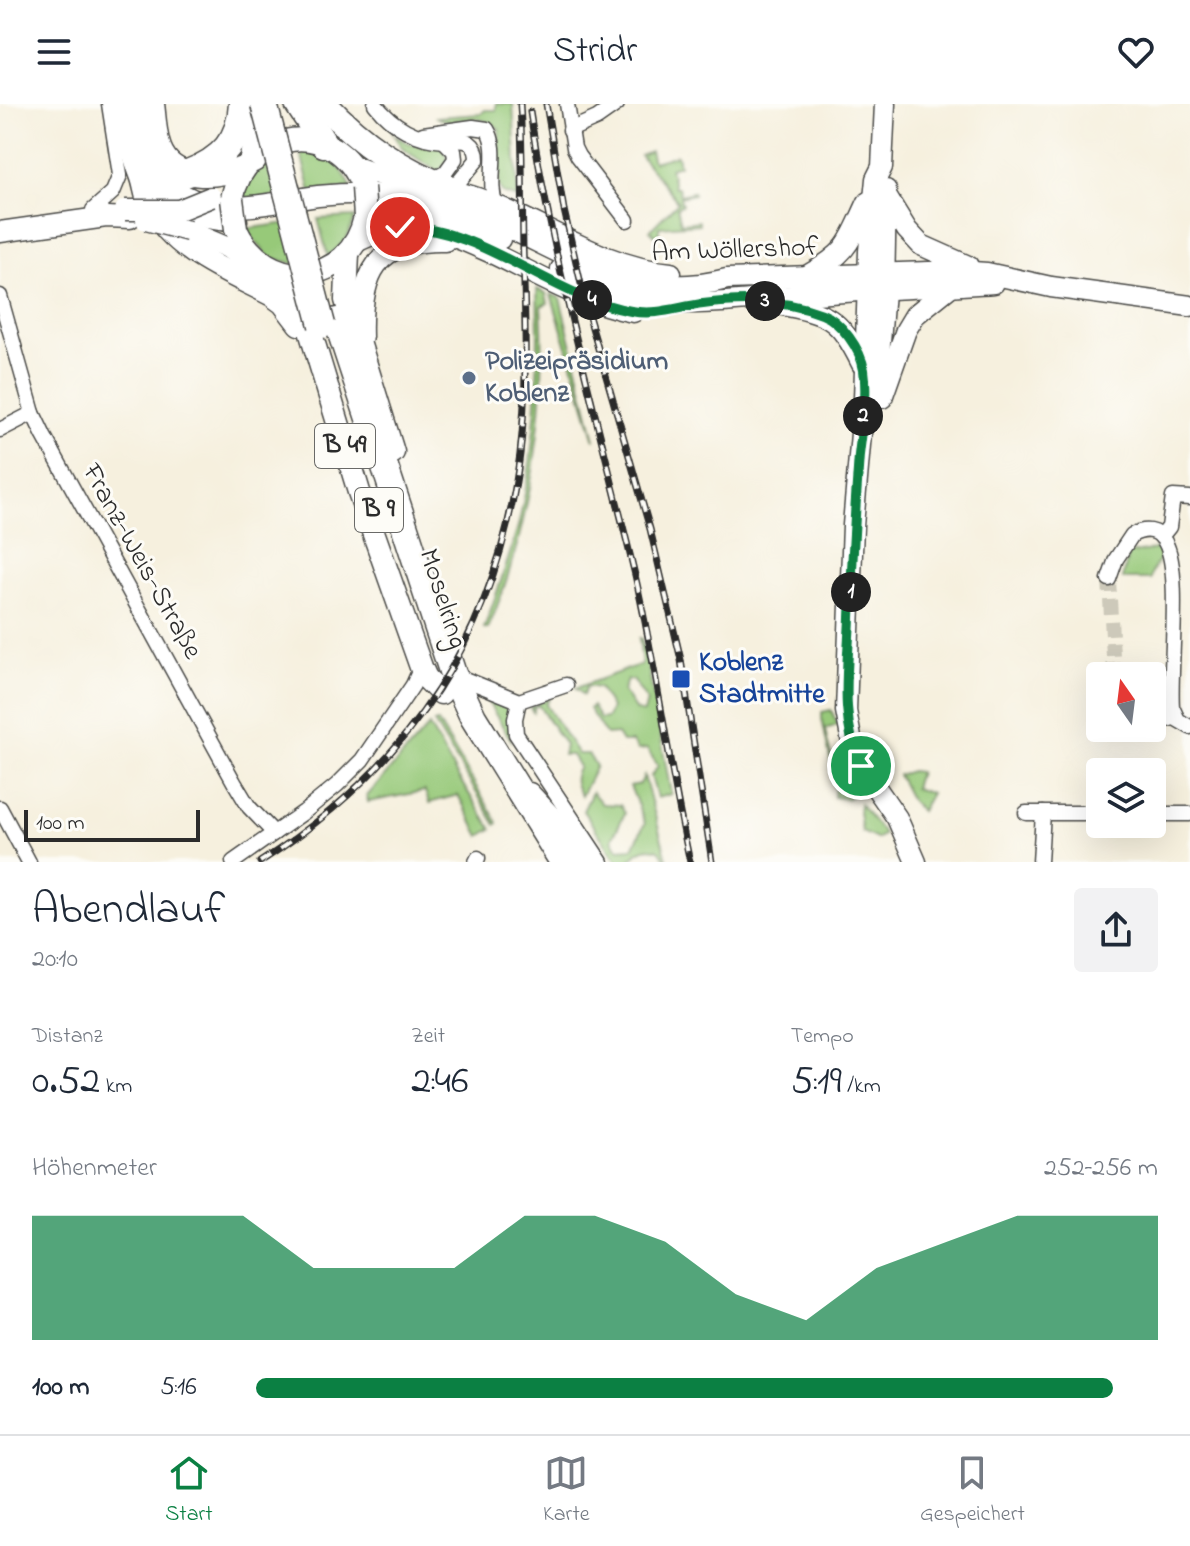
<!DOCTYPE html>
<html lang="de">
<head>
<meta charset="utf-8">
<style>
  body { margin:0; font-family:"Indie Flower",sans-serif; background:#f2f2f3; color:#1f2937; height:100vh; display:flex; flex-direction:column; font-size:30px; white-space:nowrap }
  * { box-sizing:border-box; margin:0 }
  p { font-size:26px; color:#747a83 }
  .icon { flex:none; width:44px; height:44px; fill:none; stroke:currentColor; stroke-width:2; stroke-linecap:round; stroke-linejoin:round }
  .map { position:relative; height:758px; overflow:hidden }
  .panel { display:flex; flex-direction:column; background:#fff; flex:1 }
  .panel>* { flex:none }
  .needle { width:52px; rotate:346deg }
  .tools { position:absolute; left:1086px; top:558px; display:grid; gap:16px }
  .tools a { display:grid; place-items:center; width:80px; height:80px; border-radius:8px; background:#fff; box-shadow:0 8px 32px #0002; font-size:40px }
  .scale { position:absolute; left:24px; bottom:20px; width:176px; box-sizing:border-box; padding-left:8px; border:4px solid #2b2b2b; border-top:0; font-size:22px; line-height:28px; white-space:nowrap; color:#2b2b2b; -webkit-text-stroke:6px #fdfcf7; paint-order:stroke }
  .pin { position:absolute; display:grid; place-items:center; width:68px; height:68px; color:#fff; margin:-34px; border:4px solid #fff; border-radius:50%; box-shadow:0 2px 8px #0007 }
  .km { position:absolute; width:40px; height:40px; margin:-20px; border-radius:50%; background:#222; color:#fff; font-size:22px; line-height:40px; text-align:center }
  .round { display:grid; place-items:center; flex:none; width:84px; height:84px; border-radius:8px; background:#f2f2f3 }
  .overview { display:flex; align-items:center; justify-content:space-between; height:136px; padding:0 32px }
  h1 { font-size:44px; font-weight:600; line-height:60px }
  .stats { display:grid; grid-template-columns:repeat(3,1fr); gap:12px; height:136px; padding:8px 32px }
  .stats div { display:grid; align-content:center }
  .stats b { font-size:40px; font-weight:600 }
  .stats small { font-size:22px; font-weight:400 }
  .stats p { font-size:22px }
  .chart { height:224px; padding:16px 32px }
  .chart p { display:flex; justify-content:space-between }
  .chart svg { width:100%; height:144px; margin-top:8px; fill:#0b8043; opacity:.7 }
  ul { padding:0 32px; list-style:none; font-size:26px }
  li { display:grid; grid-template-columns:128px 96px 1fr; align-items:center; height:60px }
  li i { height:20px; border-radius:10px; background:#0b8043 }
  header { display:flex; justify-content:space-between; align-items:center; height:104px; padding:0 32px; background:#fff; font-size:36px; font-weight:600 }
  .menu { display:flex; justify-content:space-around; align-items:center; height:112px; border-top:2px solid #e0e1e3; background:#fff; font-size:22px; color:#747a83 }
  .menu a { display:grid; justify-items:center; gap:4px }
  .menu .on { color:#0b8043 }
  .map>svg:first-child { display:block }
  .green { fill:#97c979; stroke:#617a52; stroke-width:2; fill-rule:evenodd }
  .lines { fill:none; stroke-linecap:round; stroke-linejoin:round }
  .street-tunnel { stroke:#cdc9ba; stroke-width:14; stroke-dasharray:14 7; stroke-linecap:butt }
  .street-casing { stroke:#494946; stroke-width:17 }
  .secondary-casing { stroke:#494946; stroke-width:23 }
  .primary-casing { stroke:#494946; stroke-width:25 }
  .highway-casing { stroke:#494946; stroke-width:29 }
  .street { stroke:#fff; stroke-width:14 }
  .secondary { stroke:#fff; stroke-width:20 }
  .primary { stroke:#fff; stroke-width:22 }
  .highway { stroke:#fff; stroke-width:26 }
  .rail-casing { stroke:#2b2b2b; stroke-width:7 }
  .rail { stroke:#fdfcf7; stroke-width:4; stroke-dasharray:12; stroke-linecap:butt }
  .secondary-bridge-casing { stroke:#494946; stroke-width:23; stroke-linecap:butt }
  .primary-bridge-casing { stroke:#494946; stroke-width:25; stroke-linecap:butt }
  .highway-bridge-casing { stroke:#494946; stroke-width:29; stroke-linecap:butt }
  .secondary-bridge { stroke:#fff; stroke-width:20 }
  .primary-bridge { stroke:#fff; stroke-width:22 }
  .highway-bridge { stroke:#fff; stroke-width:26 }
  .route-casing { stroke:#fff; stroke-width:16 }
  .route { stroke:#0b8043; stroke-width:10 }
  .service-dot { fill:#5c6f8a; stroke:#fdfcf7; stroke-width:3 }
  .transit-dot { fill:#1a4fb4; stroke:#fdfcf7; stroke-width:3 }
  .labels { text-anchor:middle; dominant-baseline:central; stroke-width:6; stroke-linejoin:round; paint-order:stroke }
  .shield { fill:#fdfcf7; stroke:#6a6a68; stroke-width:2 }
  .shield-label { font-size:26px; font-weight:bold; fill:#2b2b2b }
  .street-label { font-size:28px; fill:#2b2b2b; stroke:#fdfcf7 }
  .service-label { font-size:28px; font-weight:bold; fill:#4e5e75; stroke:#fdfcf7; text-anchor:start }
  .transit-label { font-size:28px; font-weight:bold; fill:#164399; stroke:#fdfcf7; text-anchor:start }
</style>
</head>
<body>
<header><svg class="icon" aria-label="menu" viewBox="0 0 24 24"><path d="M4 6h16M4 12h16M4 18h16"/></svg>Stridr<svg class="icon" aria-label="heart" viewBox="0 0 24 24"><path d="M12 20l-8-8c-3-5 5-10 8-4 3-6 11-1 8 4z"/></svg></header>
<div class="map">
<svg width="1190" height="758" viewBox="0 0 1190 758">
  <rect width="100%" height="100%" fill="#fdfcf7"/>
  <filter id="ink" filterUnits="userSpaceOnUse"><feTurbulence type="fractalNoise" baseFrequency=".0125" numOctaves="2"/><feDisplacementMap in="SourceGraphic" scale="16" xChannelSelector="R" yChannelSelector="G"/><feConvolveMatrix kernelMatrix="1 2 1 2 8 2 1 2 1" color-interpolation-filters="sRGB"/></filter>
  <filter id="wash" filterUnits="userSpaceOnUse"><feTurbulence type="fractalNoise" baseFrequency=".006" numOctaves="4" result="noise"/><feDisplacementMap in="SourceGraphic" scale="32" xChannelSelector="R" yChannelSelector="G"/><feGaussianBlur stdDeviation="1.8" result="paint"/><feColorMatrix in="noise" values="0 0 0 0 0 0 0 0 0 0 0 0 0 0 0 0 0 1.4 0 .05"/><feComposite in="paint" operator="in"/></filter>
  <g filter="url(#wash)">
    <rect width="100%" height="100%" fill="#f6f0de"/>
    <g class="green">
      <path d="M496,0H513L518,94L502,89L499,81V25C476,4 456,25 437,13L481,10L485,6H496Z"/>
      <path d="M392,29C407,42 423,43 442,42L448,57L438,68L403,45Z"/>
      <path d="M300,46C330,52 338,56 352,84L311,88Z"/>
      <polygon points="650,47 653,58 677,51 679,61 670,64 674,83 678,83 680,91 693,88 694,90 680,93 682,101 677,103 681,119 699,117 699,120 659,123 659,132 656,132 650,126 678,98 640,51"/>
      <polygon points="269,52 280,92 241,97 247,77"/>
      <polygon points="355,113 346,136 328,153 318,115"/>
      <polygon points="287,119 299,161 269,153 245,125"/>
      <path d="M537,185L546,189L548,199L541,202C548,310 530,426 488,525L484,524C497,489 510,454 519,418C537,343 540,262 537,185Z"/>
      <polygon points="551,190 560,194 595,336"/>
      <path d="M1162,444C1163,456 1151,462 1151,475H1123L1128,450Z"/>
      <path d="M639,534H641L646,551L671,690L657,694L651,672L658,662L647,645L638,646L632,638H622L617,630L606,631L589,605L592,602L600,615L607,614L611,604L599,584L587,582L583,591L576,584L642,560ZM627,576H633L647,597L644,609L636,607L623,587Z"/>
      <polygon points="480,585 511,599 511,636"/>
      <path d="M550,593L546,601L578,650H588L596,662L581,692C574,681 572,674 579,663L572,651H563L565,641L539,602H535L533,608L530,604Z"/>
      <path d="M831,606L838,621L825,625C828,648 838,672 853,690L847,695L834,693L835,678L822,615V608Z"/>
      <polygon points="438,618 498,719 496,721 434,619"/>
      <polygon points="429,622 458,673 492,725 480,732 458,691 429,699 425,687 368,698 367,692"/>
      <polygon points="911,667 919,668 914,684 931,689 921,707 911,697 898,671"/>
      <path d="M644,672L668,758L659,746C646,741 636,747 629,758H618L583,707L592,688L602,700L620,701L625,709L612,735L618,745L633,744L645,719L630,682L640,680Z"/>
      <polygon points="860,700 884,730 877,735 862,728 859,708"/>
    </g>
  </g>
  <g filter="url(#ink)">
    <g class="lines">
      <polyline class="street-tunnel" points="1109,475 1114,572"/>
      <g class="street-casing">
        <g id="street">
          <path d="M375,0C392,22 417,36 445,37C454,38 463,34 470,39C476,43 477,50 477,56L452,86"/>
          <polyline points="567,0 574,44 578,52 627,116"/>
          <polyline points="570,26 597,14 617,0"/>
          <path d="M423,30L473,23L487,25C501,47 486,77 496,101"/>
          <polyline points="431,76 445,69 455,55 454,47 444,37"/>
          <polyline points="93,106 113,88 120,71 109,0"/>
          <polyline points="0,192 33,309 44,332 234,678 249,703 274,729"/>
          <polyline points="0,326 33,309"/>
          <polyline points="1161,433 1169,423 1173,393 1190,394"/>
          <path d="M1109,475L1116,455L1132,431C1145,424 1158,425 1165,438C1182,467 1169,564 1172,603L1178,616L1190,623"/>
          <polyline points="457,572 519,597 566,581"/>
          <polyline points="519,597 515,615 516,630 601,758"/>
          <polyline points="1152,621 1176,613"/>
          <polyline points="0,704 29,758"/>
          <polyline points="1026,709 1100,709"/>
          <polyline points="1152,710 1190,710"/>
          <polyline points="233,758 304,708 337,681 362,656 413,581 421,563"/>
          <polyline points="476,758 478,754"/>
          <polyline points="1040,758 1043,709"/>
        </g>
      </g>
      <g class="secondary-casing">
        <g id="secondary">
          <path d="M137,0C144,40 151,77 192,95C231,112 277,97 318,92C356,88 395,89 433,97C540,120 607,206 727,175L958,167L987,169L1051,183L1190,202"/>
          <polyline points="885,0 882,63 876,75 869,147 864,295 853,421 846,607 852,639 861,662 897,714 916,758"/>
          <path d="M352,61C392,79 436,79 477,94C542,117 601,163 671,169"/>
          <path d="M141,71C166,103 197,117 237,117"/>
          <polyline points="886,92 907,126 921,141 968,162"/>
          <polyline points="404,106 457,119 500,135"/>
          <polyline points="188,127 240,149"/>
          <polyline points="0,128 106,113 130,114"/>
          <path d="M356,138C373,130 390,122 409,123C436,124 461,135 485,146C533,168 580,198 633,208"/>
          <polyline points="229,145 248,160 279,178"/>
          <path d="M561,165C654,215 718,197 817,190C876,185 935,183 994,179"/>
          <path d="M810,170C850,147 849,138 868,98"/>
          <path d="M777,200C829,210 838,212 862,260"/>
          <path d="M362,233C360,170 375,135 445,137"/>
          <polyline points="876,290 884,187 886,86"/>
          <polyline points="882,294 906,226 915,211 951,182"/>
        </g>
      </g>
      <g class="primary-casing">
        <g id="primary">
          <path d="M122,0C127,25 132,47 141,71C145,81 145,91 150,101C173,147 228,168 272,191L283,199L299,220"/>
          <path d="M153,0C155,14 155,31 160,44C173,79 217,73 244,64"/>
          <path d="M232,95C246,24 337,12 363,83"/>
          <path d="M236,125C266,190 350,183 365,113"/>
          <polyline points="348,149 346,196 393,348"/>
          <polyline points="276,166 297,195 308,220 359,388 421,563 426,574 441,589"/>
          <polyline points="529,690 554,717 582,758"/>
        </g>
      </g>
      <g class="highway-casing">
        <g id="highway">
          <polyline points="249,0 256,35 253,55"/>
          <polyline points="298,0 324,40"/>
          <path d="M324,0C361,40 401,66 452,86"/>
          <path d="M188,69C222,56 240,37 242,0"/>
          <polyline points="337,217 453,570 473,613 563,758"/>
        </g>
      </g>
      <use href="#street" class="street"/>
      <use href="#secondary" class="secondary"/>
      <use href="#primary" class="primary"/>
      <use href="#highway" class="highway"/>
      <g class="rail-casing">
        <g id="rail">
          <polyline points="546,0 564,106 587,206 650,425 681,556 712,758"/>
          <path d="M530,8C554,165 598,317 635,471C657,566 669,663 690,758"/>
          <path d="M260,758C411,662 498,529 520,350C528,282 525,213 523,145C522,97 523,48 520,0"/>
        </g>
      </g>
      <use href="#rail" class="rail"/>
      <g class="secondary-bridge-casing">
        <g id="secondary-bridge">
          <polyline points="125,106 179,106 211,93"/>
          <polyline points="146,116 188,127"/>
        </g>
      </g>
      <g class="primary-bridge-casing">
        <g id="primary-bridge">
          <polyline points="363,83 365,113"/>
          <polyline points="232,95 236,125"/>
        </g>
      </g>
      <g class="highway-bridge-casing">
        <polyline id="highway-bridge" points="264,0 322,221"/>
      </g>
      <use href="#secondary-bridge" class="secondary-bridge"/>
      <use href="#primary-bridge" class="primary-bridge"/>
      <use href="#highway-bridge" class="highway-bridge"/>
    </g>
  </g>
  <g class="lines" filter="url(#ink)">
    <g class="route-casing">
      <path id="route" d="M400,123C479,121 553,194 631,207C657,212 678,203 703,200C742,195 784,195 822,210C841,217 861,246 864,266C868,293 862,324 859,351C855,405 852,459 850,514C848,564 839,614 861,662"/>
    </g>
    <use href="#route" class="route"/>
  </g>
  <circle class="service-dot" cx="469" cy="274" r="8"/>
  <rect class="transit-dot" x="671" y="565" width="20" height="20" rx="4"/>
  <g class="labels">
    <g class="shield">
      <rect x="315" y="320" width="60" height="44" rx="6"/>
      <rect x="355" y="384" width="48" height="44" rx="6"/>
    </g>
    <g class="shield-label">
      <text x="345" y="342">B 49</text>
      <text x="379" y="406">B 9</text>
    </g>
    <g class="street-label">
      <text transform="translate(735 147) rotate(-2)">Am Wöllershof</text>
      <text transform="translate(141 458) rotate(61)">Franz-Weis-Straße</text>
      <text transform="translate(442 495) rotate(72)">Moselring</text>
    </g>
    <g class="service-label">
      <text x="485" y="258">Polizeipräsidium<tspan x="485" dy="32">Koblenz</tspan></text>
    </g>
    <g class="transit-label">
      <text x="699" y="559">Koblenz<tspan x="699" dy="32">Stadtmitte</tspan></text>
    </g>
  </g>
</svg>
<div class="tools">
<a><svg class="needle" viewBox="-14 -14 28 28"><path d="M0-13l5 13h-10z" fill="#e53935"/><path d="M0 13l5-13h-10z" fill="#747a83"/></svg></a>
<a><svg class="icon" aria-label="layers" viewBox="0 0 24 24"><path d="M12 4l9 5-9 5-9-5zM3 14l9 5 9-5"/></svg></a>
</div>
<div class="scale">100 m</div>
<div class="pin" style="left:861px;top:662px;background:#1e9e55"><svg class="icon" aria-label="arrive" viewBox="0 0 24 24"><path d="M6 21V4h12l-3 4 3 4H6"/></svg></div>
<div class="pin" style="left:400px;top:123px;background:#d93025"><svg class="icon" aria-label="check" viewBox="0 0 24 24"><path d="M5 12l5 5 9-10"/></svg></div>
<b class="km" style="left:851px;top:488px">1</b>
<b class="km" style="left:863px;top:312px">2</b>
<b class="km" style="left:765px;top:197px">3</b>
<b class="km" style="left:592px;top:196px">4</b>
</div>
<section class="panel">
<div class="overview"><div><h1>Abendlauf</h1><p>20:10</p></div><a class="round"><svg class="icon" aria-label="share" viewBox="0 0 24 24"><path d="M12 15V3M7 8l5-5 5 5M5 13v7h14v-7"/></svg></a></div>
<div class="stats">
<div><p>Distanz</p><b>0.52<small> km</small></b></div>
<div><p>Zeit</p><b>2:46</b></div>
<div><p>Tempo</p><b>5:19<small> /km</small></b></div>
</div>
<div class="chart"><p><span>Höhenmeter</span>252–256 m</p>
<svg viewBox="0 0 160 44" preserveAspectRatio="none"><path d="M0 44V6L10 6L20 6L30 6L40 22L50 22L60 22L70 6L80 6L90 14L100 30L110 38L120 22L130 14L140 6L150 6L160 6V44z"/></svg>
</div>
<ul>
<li><b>100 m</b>5:16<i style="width:95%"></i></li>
</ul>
</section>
<nav class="menu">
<a class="on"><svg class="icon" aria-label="home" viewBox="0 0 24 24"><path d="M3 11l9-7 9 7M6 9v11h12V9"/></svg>Start</a>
<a><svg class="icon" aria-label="map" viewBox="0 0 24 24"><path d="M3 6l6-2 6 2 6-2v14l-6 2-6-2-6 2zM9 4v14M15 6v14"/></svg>Karte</a>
<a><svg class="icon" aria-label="saved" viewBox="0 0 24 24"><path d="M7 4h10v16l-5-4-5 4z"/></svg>Gespeichert</a>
</nav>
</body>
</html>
